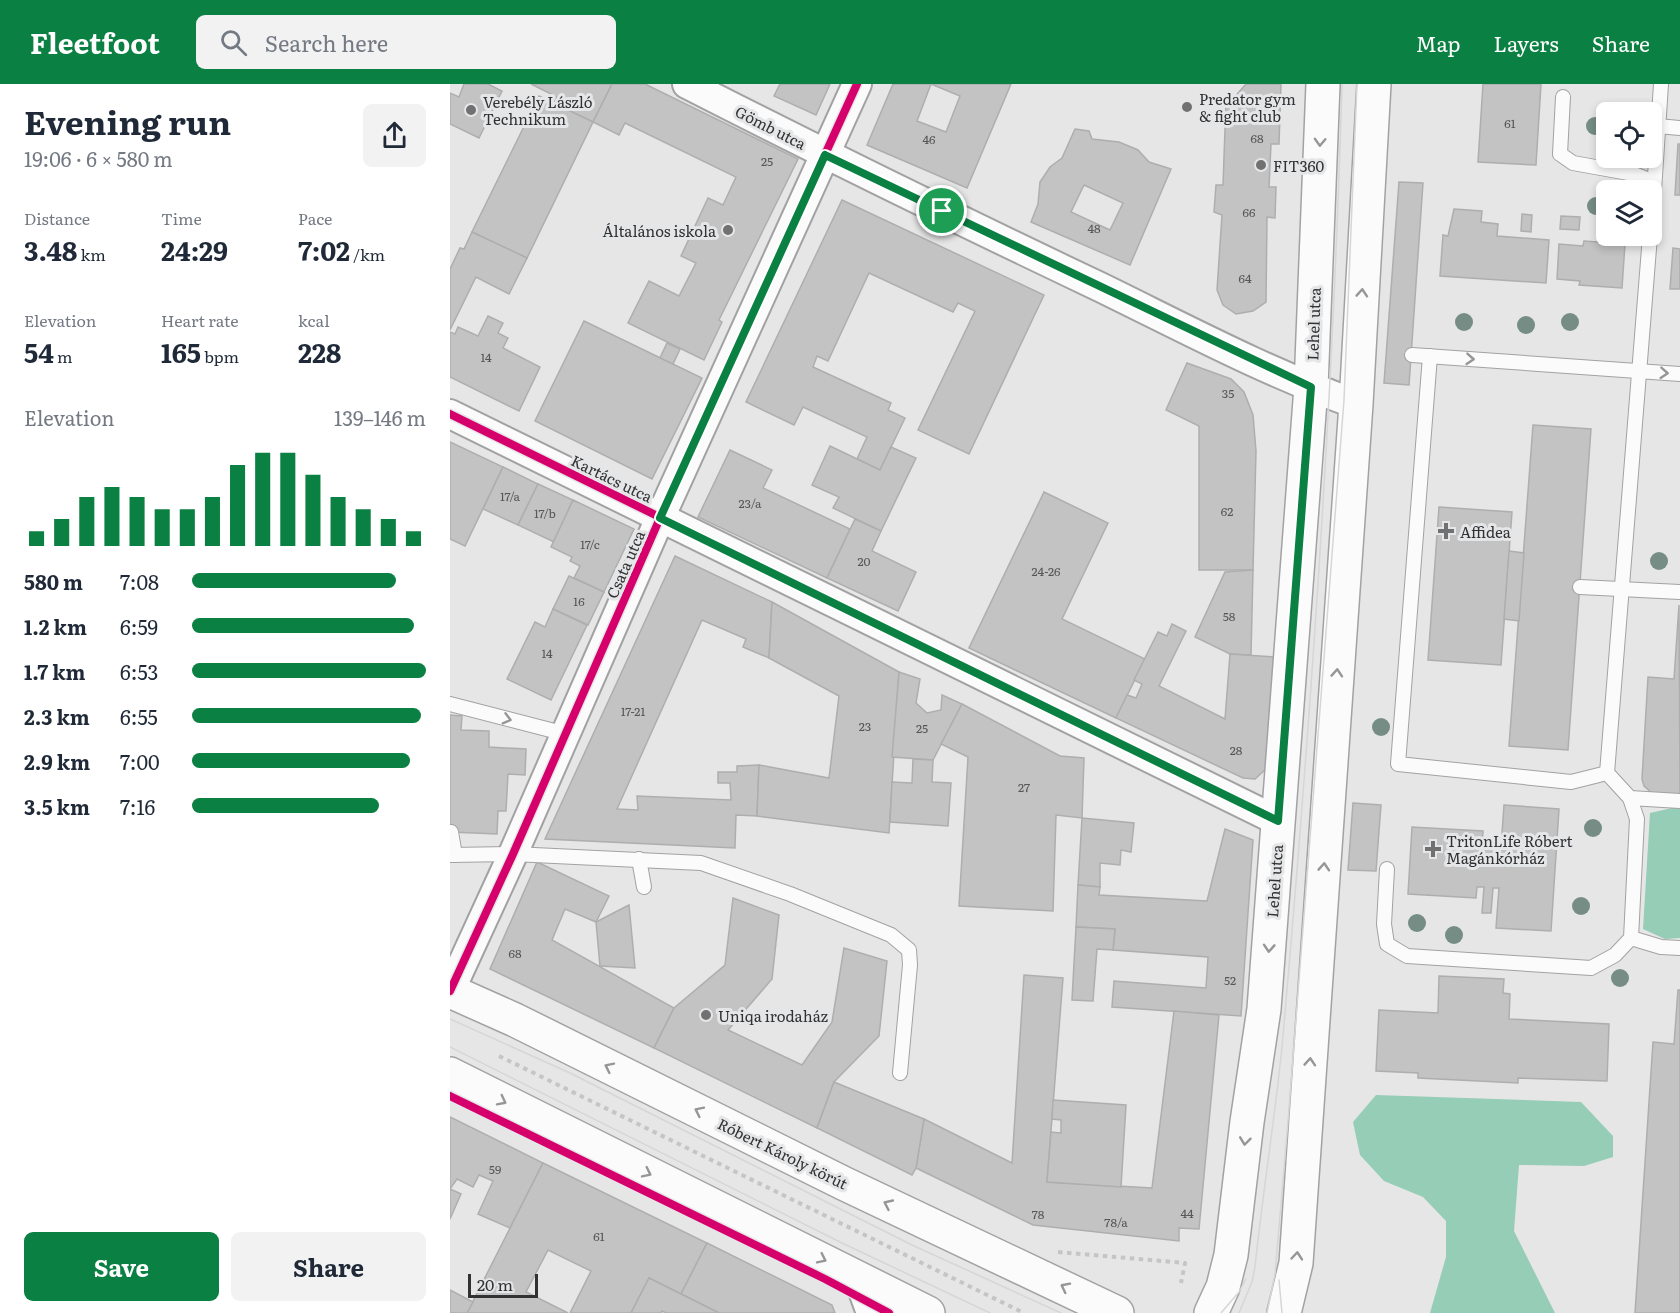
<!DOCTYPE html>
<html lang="en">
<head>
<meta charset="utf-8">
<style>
  body { margin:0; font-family:Literata,serif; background:#f2f2f3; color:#1f2937; height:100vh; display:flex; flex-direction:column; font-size:22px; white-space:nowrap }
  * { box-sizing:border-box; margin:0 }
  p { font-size:20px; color:#747a83 }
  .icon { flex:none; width:33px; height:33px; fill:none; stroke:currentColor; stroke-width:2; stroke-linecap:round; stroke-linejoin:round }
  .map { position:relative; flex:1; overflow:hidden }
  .panel { display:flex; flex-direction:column; background:#fff; width:450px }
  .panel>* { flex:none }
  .controls { position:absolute; left:1146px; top:18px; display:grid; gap:12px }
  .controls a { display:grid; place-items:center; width:66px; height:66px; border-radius:9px; background:#fff; box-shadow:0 3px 9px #0003; font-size:30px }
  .scale { position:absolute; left:18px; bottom:15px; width:70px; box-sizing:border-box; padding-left:6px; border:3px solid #323233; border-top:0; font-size:16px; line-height:21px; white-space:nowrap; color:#323233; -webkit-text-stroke:4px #e5e6e8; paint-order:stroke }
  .pin { position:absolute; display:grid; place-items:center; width:51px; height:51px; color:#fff; margin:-26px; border:3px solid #fff; border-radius:50%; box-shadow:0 2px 6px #0007 }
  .round { display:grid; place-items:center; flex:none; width:63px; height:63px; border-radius:9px; background:#f2f2f3 }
  .overview { display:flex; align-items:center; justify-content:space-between; height:102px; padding:0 24px }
  h1 { font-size:33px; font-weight:700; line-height:45px }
  .figures { display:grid; grid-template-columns:repeat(3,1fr); gap:9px; height:102px; padding:6px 24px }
  .figures div { display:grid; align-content:center }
  .figures b { font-size:26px; font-weight:700 }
  .figures small { font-size:16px; font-weight:400 }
  .figures p { font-size:16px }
  .chart { height:168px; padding:12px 24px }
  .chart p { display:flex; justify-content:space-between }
  .chart svg { width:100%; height:108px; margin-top:6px; stroke:#0b8043; stroke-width:6 }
  .primary-button { display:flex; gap:12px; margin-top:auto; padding:12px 24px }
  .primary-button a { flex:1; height:69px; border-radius:9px; background:#0b8043; color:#fff; font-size:24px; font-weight:700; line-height:69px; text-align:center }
  .primary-button a+a { background:#f2f2f3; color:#1f2937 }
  ul { padding:0 24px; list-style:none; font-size:20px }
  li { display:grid; grid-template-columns:96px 72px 1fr; align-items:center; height:45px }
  li i { height:15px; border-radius:8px; background:#0b8043 }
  header { display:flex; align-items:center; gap:36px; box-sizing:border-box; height:84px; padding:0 30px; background:#0b8043; color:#fff }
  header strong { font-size:28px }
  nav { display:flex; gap:33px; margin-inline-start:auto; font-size:21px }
  .search { width:420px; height:54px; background:#f2f2f3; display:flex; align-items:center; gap:15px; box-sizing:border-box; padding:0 21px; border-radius:9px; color:#747a83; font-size:22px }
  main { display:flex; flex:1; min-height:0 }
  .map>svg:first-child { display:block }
  .forest { fill:#95cdb7 }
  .building { fill:#c3c3c4; stroke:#aeaeaf; stroke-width:1.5; fill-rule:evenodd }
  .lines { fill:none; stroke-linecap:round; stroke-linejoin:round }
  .lane-casing { stroke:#a2a2a3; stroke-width:16 }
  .street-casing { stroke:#a2a2a3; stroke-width:32 }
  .secondary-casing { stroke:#a2a2a3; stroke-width:36 }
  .primary-casing { stroke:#a2a2a3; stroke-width:36 }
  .path { stroke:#c5c5c6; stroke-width:4; stroke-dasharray:4.5 4.5; stroke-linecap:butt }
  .lane { stroke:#fbfbfb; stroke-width:14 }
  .street { stroke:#fbfbfb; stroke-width:28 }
  .secondary { stroke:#fbfbfb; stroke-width:33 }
  .primary { stroke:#fbfbfb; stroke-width:33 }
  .tram { stroke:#d5d6d6; stroke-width:1.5 }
  .cycleway-casing { stroke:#e5e6e8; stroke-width:11 }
  .cycleway { stroke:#d6006c; stroke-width:8 }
  .tree { fill:#758d84 }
  .oneway { stroke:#969697 }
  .route-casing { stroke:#fff; stroke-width:12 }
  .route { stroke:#0b8043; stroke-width:8 }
  .poi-dot { fill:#717172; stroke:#e5e6e8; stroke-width:2 }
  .labels { text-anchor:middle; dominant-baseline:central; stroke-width:6; stroke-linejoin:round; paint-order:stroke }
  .number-label { font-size:12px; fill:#565657 }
  .poi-label { font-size:15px; fill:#323233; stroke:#e5e6e8; text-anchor:start }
  .street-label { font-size:15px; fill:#323233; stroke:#e5e6e8 }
</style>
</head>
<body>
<header>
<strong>Fleetfoot</strong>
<div class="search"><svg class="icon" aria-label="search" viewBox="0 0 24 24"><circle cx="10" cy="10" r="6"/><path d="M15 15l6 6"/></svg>Search here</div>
<nav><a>Map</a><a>Layers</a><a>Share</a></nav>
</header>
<main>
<section class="panel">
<div class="overview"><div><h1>Evening run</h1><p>19:06 · 6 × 580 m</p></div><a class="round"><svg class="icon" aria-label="share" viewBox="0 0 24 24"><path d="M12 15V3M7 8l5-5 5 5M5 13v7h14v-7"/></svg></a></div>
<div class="figures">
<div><p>Distance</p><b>3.48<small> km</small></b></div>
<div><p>Time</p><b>24:29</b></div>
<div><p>Pace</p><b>7:02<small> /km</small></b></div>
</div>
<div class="figures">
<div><p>Elevation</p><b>54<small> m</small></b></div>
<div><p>Heart rate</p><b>165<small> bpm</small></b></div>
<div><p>kcal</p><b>228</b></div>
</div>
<div class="chart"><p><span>Elevation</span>139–146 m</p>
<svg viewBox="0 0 160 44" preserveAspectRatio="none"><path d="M5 44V38M15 44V33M25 44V24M35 44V20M45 44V24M55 44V29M65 44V29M75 44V24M85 44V11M95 44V6M105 44V6M115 44V15M125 44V24M135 44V29M145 44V33M155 44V38"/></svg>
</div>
<ul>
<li><b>580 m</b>7:08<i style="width:87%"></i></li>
<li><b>1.2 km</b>6:59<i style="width:95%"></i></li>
<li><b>1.7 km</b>6:53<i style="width:100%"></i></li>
<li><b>2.3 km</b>6:55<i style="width:98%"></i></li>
<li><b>2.9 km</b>7:00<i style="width:93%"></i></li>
<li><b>3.5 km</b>7:16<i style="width:80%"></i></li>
</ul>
<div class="primary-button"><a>Save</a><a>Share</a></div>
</section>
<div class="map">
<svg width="1230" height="1229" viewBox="0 0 1230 1229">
  <rect width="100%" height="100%" fill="#e6e6e7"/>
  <g class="forest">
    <polygon points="1222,724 1230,725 1230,854 1215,855 1193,845 1200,729"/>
    <polygon points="926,1011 1131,1018 1163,1052 1163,1073 1134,1082 1069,1081 1064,1147 1105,1229 980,1229 996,1173 996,1137 973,1113 934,1097 910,1071 903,1038"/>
  </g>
  <g class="building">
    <polygon points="14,0 38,0 52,7 29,54 0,40 0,9 9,13"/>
    <polygon points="81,0 162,0 143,38 103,19 107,13"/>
    <polygon points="162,0 195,0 348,75 269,236 272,238 254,276 178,239 199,197 229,212 246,179 231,172 258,114 273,121 286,93 175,39 169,51 143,38"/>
    <polygon points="330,0 380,0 366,31 324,12"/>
    <path d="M443,0H561L517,104L417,61ZM481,0L510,12L496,48L467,37Z"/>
    <polygon points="796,0 831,0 829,60 821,60 819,103 826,103 825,134 817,133 816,218 803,227 786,230 773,221 767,206 772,131 764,128 766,101 773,101 776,17 781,17"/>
    <polygon points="1033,0 1091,0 1086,81 1028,78"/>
    <polygon points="89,12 143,38 77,174 22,148"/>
    <path d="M625,45L639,47L642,55L669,58L688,66L699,78L721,85L680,181L581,138L588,120L590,98L600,83L612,74ZM634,101L673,119L660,146L621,128Z"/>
    <polygon points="1228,60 1230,60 1230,111 1225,111"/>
    <polygon points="949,98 973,99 959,301 934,299"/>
    <polygon points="392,116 594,211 519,370 468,346 525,227 508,219 503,228 419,189 378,277 367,272 363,283 441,319 438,326 455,334 430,386 407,375 417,353 353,323 344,341 296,318"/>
    <polygon points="1004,125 1032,127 1031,138 1048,140 1047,152 1099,156 1096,199 990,192 993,151 998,152"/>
    <polygon points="1072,130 1082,131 1081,148 1071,147"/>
    <polygon points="1111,132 1130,133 1129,146 1110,145"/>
    <polygon points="22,148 77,174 59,210 26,193 0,246 0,185 10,164 14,165"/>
    <polygon points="1134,157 1175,160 1172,204 1129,201 1130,197 1107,195 1109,160 1133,162"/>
    <polygon points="1223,164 1230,165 1230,205 1220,205"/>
    <polygon points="38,232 53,239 48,249 58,254 53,264 90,283 69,327 0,293 0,248 5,250 8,243 28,252"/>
    <polygon points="134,237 252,294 202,395 85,337"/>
    <polygon points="217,259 230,265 223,280 210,274"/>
    <polygon points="737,279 781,295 794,308 803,331 806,367 803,486 749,486 749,342 716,326"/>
    <polygon points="1083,341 1141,345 1118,666 1059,662"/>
    <polygon points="0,358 53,383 15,462 0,455"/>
    <polygon points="380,362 430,386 441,363 466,374 431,447 383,424 389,413 362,401"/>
    <polygon points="280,366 322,386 313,404 400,445 377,494 248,433"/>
    <polygon points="53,383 88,400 68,441 33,425"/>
    <polygon points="88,400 123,416 104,458 68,441"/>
    <polygon points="594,408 658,439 612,535 695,575 666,634 519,564"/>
    <polygon points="123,416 184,445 154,508 124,494 130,482 120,477 122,473 101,463"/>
    <polygon points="989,423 1062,428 1051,581 978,576"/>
    <polygon points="405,435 431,447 422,467 466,488 448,527 377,494"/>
    <polygon points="1059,467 1074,469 1069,537 1054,535"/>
    <polygon points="225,472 322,518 319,574 293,563 296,555 252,536 167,725 188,726 187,712 281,716 280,699 268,699 268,688 287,688 287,682 309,681 307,732 286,731 285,764 95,755"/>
    <polygon points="803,486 801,571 780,570 745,553 775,488"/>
    <polygon points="119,492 154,508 138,541 103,525"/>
    <polygon points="322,518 449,588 439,749 307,732 309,681 379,694 389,612 319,574"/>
    <polygon points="1229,521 1230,711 1202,709 1194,702 1192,695 1198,593 1224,595"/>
    <polygon points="103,525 137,541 101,616 57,595 85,538 95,543"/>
    <polygon points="722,540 736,547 709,602 775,635 780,570 825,573 816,685 805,695 793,694 666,634 677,611 686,614 692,600 684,596 708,548 717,552"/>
    <polygon points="449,588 470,595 466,619 477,629 491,626 492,611 512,620 483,676 442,673"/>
    <polygon points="512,620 610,672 634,674 632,734 606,731 603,827 509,822 518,673 491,660"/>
    <polygon points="0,631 12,632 11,646 39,647 39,663 76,665 75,691 58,690 56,727 48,727 47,750 0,748"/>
    <polygon points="463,675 483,676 482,698 501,699 498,742 440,738 442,698 462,699"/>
    <polygon points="903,719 931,721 926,787 898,786"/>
    <polygon points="1054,721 1109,725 1101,847 1046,844 1049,804 1043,804 1041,829 1032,829 1034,803 1027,803 1026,814 958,810 962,743 1033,747 1032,763 1051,764"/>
    <polygon points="632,734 684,739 681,768 671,766 670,781 650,779 650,803 628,801"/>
    <polygon points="775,745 803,756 791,932 662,923 664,897 756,904 758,873 663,866 665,845 626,843 628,801 650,803 649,811 757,817"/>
    <polygon points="87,778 159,812 146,838 115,825 102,856 224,924 204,964 40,885"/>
    <polygon points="283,814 329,831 322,895 278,946 352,981 382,938 394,864 437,877 429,952 384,998 367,1044 204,964 224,924 275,881"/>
    <polygon points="179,821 185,884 150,882 146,838"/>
    <polygon points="626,843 665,845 663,866 647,865 643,917 622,916"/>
    <polygon points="574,891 613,894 597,1098 702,1104 724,927 769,931 749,1145 729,1144 729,1157 583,1141 466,1084 474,1035 562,1079"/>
    <polygon points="989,892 1054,895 1053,909 1060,910 1059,935 1159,940 1157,997 1068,994 1068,999 968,994 968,989 926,987 929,926 988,929"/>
    <polygon points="1228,906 1230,906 1230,1229 1185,1229 1203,958 1224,960"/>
    <polygon points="384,998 474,1035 466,1084 462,1091 367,1044"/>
    <polygon points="603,1016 676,1021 671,1103 597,1098 601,1048 611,1049 611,1036 602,1035"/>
    <polygon points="0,1033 93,1079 60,1144 28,1130 43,1097 29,1091 23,1103 7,1095 0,1105"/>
    <polygon points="93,1079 257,1159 231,1210 199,1194 181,1229 120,1229 141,1187 98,1166 76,1208 118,1229 17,1229"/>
    <polygon points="0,1105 11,1110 0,1135"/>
    <polygon points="257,1159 382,1221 385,1229 269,1229 231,1210"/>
    <polygon points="199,1194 269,1229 216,1229 212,1227 211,1229 181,1229"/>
    <polygon points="0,1206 23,1218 17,1229 0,1229"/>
  </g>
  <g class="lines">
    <g class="lane-casing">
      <g id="lane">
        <polyline points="1113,13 1110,70 1123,79 1184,90 1204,98"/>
        <polyline points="1207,42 1230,44"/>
        <polyline points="1202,138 1211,0"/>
        <polyline points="962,271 1230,290"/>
        <polyline points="980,272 948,680 1121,698 1157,689 1200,152"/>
        <polyline points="1130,503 1230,508"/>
        <polyline points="0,620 116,650"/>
        <polyline points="1157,689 1180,714 1230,717"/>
        <polyline points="1,748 5,771"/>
        <polyline points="0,771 63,770 251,779 340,810 441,851 459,866 460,881 450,989"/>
        <polyline points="189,775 194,803"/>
        <polyline points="937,785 934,840 937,860 957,872 1141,884 1165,871 1181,854 1187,735 1180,714"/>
        <polyline points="1181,854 1211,863 1230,864"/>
      </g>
    </g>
    <g class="street-casing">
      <g id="street">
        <path d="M237,0C374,70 511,137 650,203C734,244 818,289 906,320"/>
        <polyline points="0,330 828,737"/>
        <polyline points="0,907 63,770 210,434 407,0"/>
        <polyline points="408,1193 421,1229"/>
      </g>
    </g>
    <g class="secondary-casing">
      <g id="secondary">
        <polyline points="761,1229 773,1203 781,1171 797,1038 814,925 861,303 873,0"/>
        <polyline points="834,1229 846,1179 906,320 924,0"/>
      </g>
    </g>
    <g class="primary-casing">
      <g id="primary">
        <polyline points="0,907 65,936 395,1100 667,1229"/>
        <polyline points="0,990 478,1229"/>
      </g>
    </g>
    <g class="path">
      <polyline points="49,972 574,1229"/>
      <polyline points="608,1168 735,1179 731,1199"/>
    </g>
    <use href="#lane" class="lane"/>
    <use href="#street" class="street"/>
    <use href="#secondary" class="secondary"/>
    <use href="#primary" class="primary"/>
    <g class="tram">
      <polyline points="0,935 120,989 462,1161 611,1229"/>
      <polyline points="0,963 392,1159 540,1229"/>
      <polyline points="829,1196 832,1229"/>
      <polyline points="771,1229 789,1208 796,1195"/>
      <path d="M789,1229L802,1198L805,1183C813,1105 826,1029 833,952C861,635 883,318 892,0"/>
      <polyline points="817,1229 825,1190 839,1025 894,316 907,0"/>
    </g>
    <g class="cycleway-casing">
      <g id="cycleway">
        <polyline points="0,330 828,737"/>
        <polyline points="0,907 63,770 210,434 407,0"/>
        <polyline points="0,1012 375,1195 439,1229"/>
      </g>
    </g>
    <use href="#cycleway" class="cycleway"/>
  </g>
  <g class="tree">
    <circle cx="1145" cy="42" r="9"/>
    <circle cx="1146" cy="122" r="9"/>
    <circle cx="1014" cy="238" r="9"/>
    <circle cx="1120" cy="238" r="9"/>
    <circle cx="1076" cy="241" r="9"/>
    <circle cx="1209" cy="477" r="9"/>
    <circle cx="931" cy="643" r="9"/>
    <circle cx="1143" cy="744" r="9"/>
    <circle cx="1131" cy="822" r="9"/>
    <circle cx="967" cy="839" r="9"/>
    <circle cx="1004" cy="851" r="9"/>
    <circle cx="1170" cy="894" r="9"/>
  </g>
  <defs><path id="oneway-chevron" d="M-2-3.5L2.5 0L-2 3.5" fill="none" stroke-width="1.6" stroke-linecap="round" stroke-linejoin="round" transform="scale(1.5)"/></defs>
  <g class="oneway">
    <use href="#oneway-chevron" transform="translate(870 58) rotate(92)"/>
    <use href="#oneway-chevron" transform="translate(912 209) rotate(-86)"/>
    <use href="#oneway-chevron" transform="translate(1020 275) rotate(4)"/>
    <use href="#oneway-chevron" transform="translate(1214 289) rotate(4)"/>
    <use href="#oneway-chevron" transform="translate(887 589) rotate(-86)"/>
    <use href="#oneway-chevron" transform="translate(57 635) rotate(15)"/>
    <use href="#oneway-chevron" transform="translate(874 783) rotate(-86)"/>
    <use href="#oneway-chevron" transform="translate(819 864) rotate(94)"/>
    <use href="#oneway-chevron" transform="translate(860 978) rotate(-86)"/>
    <use href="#oneway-chevron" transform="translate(159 983) rotate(-154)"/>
    <use href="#oneway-chevron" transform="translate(52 1017) rotate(27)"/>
    <use href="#oneway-chevron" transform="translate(249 1027) rotate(-154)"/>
    <use href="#oneway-chevron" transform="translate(795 1057) rotate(97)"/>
    <use href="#oneway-chevron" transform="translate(197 1089) rotate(26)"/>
    <use href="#oneway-chevron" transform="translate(438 1120) rotate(-155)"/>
    <use href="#oneway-chevron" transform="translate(847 1172) rotate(-85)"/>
    <use href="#oneway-chevron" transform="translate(372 1175) rotate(26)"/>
    <use href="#oneway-chevron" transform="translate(615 1203) rotate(-153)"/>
  </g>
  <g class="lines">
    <g class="route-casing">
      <polygon id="route" points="375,71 861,303 828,737 210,434"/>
    </g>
    <use href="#route" class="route"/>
  </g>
  <g class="poi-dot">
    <circle cx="737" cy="23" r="6"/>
    <circle cx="21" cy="26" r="6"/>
    <circle cx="811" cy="81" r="6"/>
    <circle cx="278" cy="146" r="6"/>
    <path d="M993 438h6v6h6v6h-6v6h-6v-6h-6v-6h6z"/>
    <path d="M980 756h6v6h6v6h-6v6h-6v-6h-6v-6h6z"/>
    <circle cx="256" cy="931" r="6"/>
  </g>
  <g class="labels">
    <g class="number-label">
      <text x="1060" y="39">61</text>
      <text x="807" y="54">68</text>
      <text x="479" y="55">46</text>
      <text x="317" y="77">25</text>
      <text x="799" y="128">66</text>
      <text x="644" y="144">48</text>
      <text x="795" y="194">64</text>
      <text x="36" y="273">14</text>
      <text x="778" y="309">35</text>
      <text x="60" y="412">17/a</text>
      <text x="300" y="419">23/a</text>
      <text x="777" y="427">62</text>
      <text x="95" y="429">17/b</text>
      <text x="140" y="460">17/c</text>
      <text x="414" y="477">20</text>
      <text x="596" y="487">24-26</text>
      <text x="129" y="517">16</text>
      <text x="779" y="532">58</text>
      <text x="97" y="569">14</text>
      <text x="183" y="627">17-21</text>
      <text x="415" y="642">23</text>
      <text x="472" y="644">25</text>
      <text x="786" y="666">28</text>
      <text x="574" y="703">27</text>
      <text x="65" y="869">68</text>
      <text x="780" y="896">52</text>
      <text x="45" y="1085">59</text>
      <text x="737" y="1129">44</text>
      <text x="588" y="1130">78</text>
      <text x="666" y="1138">78/a</text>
      <text x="149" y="1152">61</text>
    </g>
    <g class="poi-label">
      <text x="749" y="14">Predator gym<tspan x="749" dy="17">&amp; fight club</tspan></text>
      <text x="33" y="17">Verebély László<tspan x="33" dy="17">Technikum</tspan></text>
      <text x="823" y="81">FIT360</text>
      <text x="266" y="146" text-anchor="end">Általános iskola</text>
      <text x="1010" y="447">Affidea</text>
      <text x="996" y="756">TritonLife Róbert<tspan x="996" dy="17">Magánkórház</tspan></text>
      <text x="268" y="931">Uniqa irodaház</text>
    </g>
    <g class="street-label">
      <text transform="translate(321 43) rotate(27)">Gömb utca</text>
      <text transform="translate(863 240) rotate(-88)">Lehel utca</text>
      <text transform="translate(162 394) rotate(26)">Kartács utca</text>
      <text transform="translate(175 480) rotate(-66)">Csata utca</text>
      <text transform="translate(824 797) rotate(-86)">Lehel utca</text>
      <text transform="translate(333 1069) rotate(26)">Róbert Károly körút</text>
    </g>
  </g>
</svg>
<div class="controls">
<a><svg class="icon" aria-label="locate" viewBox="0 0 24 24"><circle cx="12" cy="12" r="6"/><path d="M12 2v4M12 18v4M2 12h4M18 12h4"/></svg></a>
<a><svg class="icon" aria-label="layers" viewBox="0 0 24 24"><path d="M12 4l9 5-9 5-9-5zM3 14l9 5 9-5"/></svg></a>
</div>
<div class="scale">20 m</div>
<div class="pin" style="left:492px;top:127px;background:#1e9e55"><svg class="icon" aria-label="arrive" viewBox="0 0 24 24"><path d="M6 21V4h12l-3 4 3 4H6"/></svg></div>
</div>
</main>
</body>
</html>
